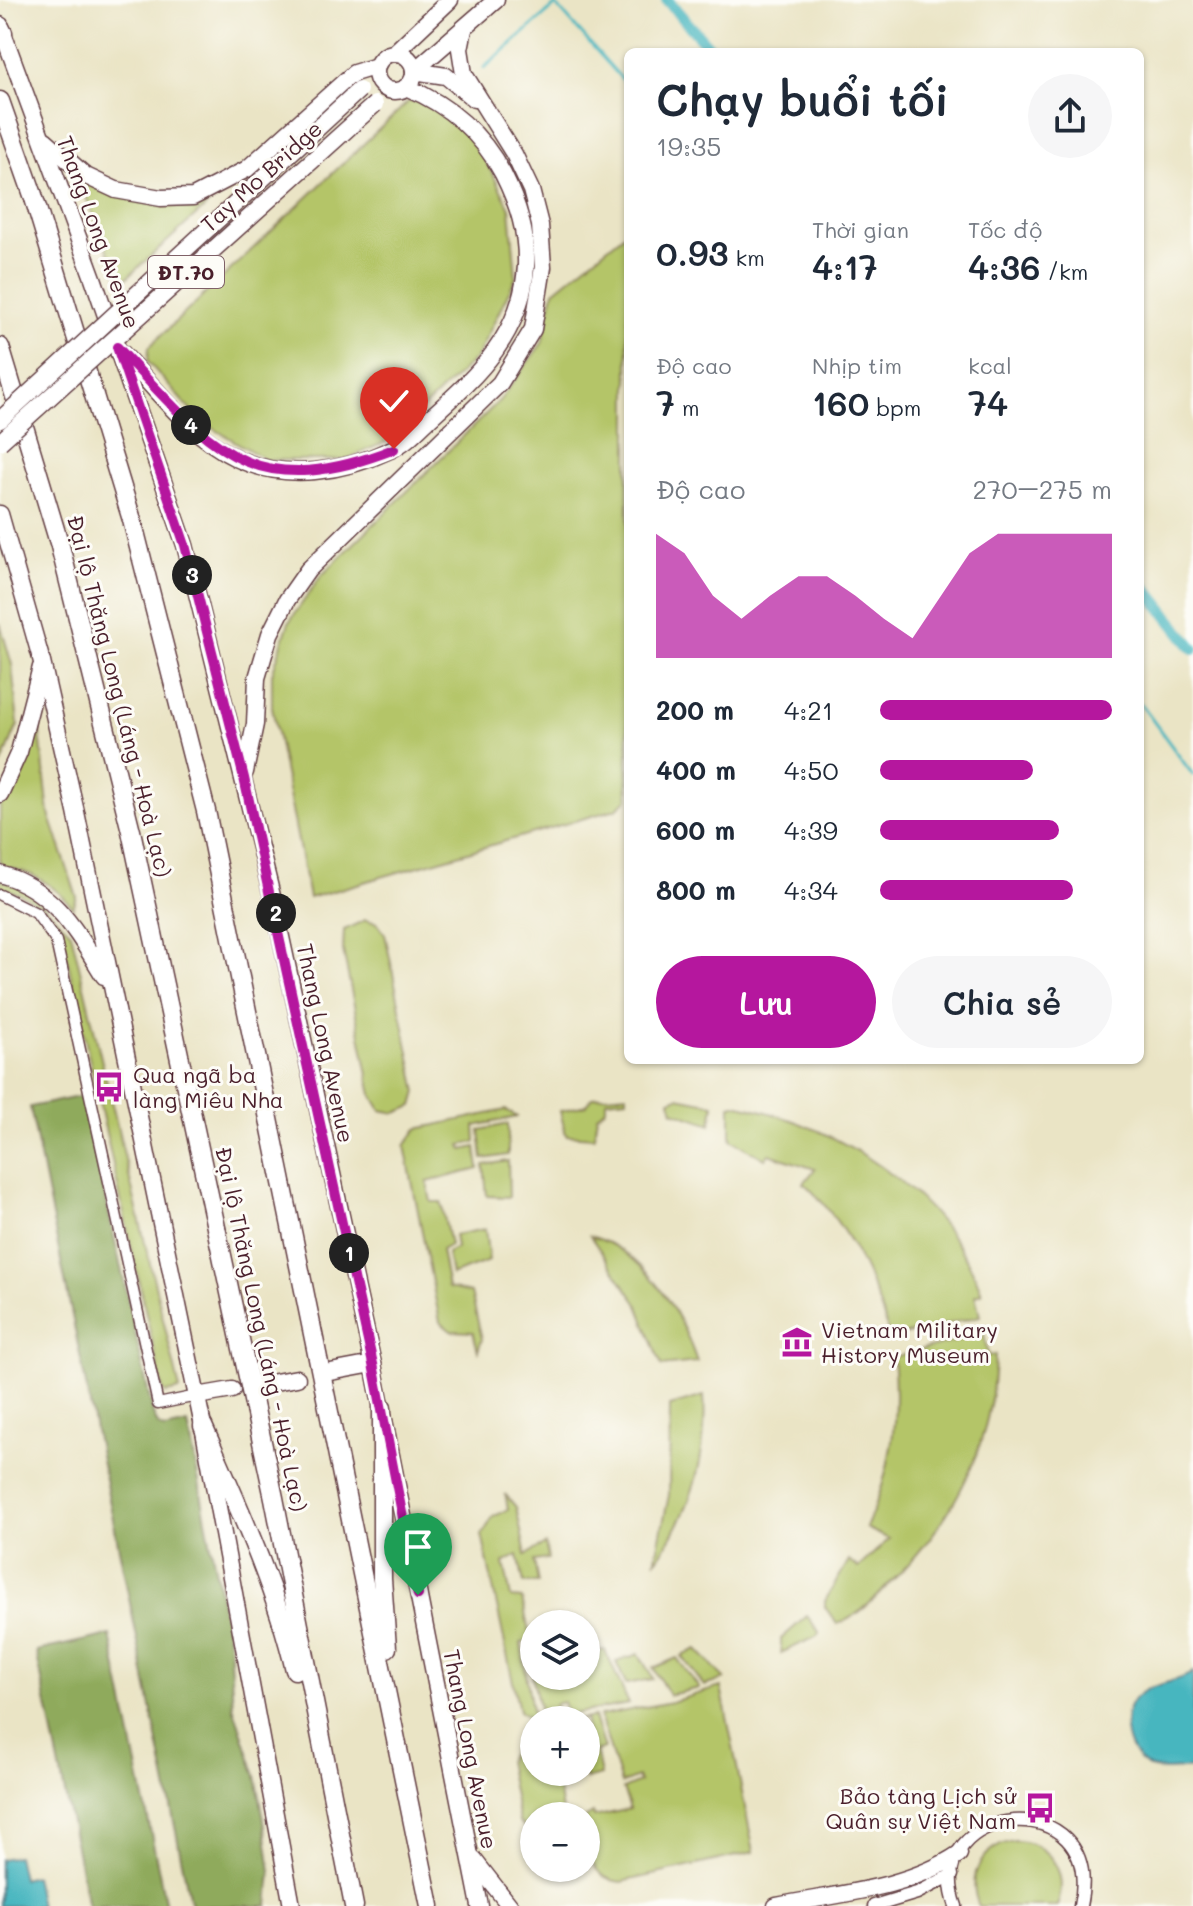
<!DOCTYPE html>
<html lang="vi">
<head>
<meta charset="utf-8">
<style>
  body { margin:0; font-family:Mali,sans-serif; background:#f6f6f7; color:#1f2937; height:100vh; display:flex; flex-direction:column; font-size:30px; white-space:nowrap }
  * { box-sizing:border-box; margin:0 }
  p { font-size:26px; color:#747a83 }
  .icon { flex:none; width:44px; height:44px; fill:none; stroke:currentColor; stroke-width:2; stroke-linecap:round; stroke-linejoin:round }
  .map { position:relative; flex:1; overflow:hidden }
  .details { position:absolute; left:624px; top:48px; width:520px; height:1016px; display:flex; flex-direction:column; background:#fff; border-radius:12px; box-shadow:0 2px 6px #0004 }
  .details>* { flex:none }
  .tools { position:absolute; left:520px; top:1610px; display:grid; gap:16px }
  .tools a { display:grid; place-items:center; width:80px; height:80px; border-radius:50%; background:#fff; box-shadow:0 2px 6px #0004; font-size:40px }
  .pin { position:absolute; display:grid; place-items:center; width:68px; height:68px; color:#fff; margin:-82px -34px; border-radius:50% 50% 50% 0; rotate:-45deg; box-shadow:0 0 8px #0007 }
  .pin .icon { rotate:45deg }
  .km { position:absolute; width:40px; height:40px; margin:-20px; border-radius:50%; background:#222; color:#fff; font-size:22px; line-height:40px; text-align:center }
  .round { display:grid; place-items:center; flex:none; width:84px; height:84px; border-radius:42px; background:#f6f6f7 }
  .head { display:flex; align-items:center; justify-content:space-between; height:136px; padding:0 32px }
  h1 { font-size:44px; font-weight:600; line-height:60px }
  .stats { display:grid; grid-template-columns:repeat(3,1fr); gap:12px; height:136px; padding:8px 32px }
  .stats div { display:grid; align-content:center }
  .stats b { font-size:34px; font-weight:600 }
  .stats small { font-size:22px; font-weight:400 }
  .stats p { font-size:22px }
  .chart { height:224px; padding:16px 32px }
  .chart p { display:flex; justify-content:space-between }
  .chart svg { width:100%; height:144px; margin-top:8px; fill:#b5179e; opacity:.7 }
  .action { display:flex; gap:16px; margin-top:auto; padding:16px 32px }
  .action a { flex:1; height:92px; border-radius:48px; background:#b5179e; color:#fff; font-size:32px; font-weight:600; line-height:92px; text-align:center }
  .action a+a { background:#f6f6f7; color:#1f2937 }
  ul { padding:0 32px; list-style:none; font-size:26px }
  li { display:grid; grid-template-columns:128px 96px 1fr; align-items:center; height:60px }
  li i { height:20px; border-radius:10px; background:#b5179e }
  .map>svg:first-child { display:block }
  .green { fill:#b4c568; stroke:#7f724a; stroke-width:2 }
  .forest { fill:#8faa5c; stroke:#6c6444; stroke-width:2 }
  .water { fill:#46b6bf; stroke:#486a75; stroke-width:2 }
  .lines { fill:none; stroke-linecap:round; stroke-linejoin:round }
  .stream { stroke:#46b6bf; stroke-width:3 }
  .canal { stroke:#46b6bf; stroke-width:12 }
  .minor-casing { stroke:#623d42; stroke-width:13 }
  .tertiary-casing { stroke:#623d42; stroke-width:15 }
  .primary-casing { stroke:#623d42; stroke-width:19 }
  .motorway-casing { stroke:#623d42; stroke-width:21 }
  .minor { stroke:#fff; stroke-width:10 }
  .tertiary { stroke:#fff; stroke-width:12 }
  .primary { stroke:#fff; stroke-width:16 }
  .motorway { stroke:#fff; stroke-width:18 }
  .primary-bridge-casing { stroke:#623d42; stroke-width:19; stroke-linecap:butt }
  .primary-bridge { stroke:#fff; stroke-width:16 }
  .route-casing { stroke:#fff; stroke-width:16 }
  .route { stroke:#b5179e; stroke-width:10 }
  .labels { text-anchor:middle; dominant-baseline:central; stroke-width:6; stroke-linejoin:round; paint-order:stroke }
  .shield { fill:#fdfcf7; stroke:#806168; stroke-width:2 }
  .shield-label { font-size:20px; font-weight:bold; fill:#4a1f2b }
  .street-label { font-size:22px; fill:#4a1f2b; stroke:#fdfcf7 }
  .poi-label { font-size:22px; fill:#4a1f2b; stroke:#fdfcf7; text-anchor:start }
</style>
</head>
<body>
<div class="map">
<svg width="1193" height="1906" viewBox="0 0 1193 1906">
  <rect width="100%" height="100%" fill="#fdfcf7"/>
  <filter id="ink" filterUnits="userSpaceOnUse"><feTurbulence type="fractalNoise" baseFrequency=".0125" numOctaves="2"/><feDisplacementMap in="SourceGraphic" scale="16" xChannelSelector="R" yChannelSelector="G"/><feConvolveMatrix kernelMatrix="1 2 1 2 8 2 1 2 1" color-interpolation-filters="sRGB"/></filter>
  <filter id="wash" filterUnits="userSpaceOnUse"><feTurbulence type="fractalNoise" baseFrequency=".006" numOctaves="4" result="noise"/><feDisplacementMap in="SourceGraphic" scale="32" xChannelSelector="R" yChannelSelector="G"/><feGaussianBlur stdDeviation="1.8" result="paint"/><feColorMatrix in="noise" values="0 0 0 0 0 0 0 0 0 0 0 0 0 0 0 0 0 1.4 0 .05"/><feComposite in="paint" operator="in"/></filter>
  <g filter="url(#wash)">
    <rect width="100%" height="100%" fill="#eae4c5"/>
    <g class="green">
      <polygon points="409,101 427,102 476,141 510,208 516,277 477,357 390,440 345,460 266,460 198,419 148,362 149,347"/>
      <polygon points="77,175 163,206 212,201 121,283"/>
      <polygon points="628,231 628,799 616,809 309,898 272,707 272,674 289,622 321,576 500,400 542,343 554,291"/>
      <polygon points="0,623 12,665 18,725 0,768"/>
      <path d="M39,725L49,814L77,897L73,908C55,885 30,870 0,866V805L33,726Z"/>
      <path d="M0,879L25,888L71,932L180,1390L166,1393L163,1390L62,935C47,909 28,894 0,887Z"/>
      <polygon points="365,920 377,923 385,934 417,1092 413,1106 396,1113 381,1110 372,1095 343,950 344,930"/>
      <polygon points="627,1094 627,1098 606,1100 606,1108 597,1115 594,1137 566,1135 560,1111 586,1105 593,1097"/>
      <polygon points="678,1097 714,1104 711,1124 673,1111 670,1100"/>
      <path d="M735,1104C838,1126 943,1189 982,1293L975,1295L980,1316L890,1338C873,1279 848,1225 804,1183L815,1169L769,1154L765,1159L731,1139V1105Z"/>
      <polygon points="506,1110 517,1117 475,1126 476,1142 461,1145 463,1150 476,1147 479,1169 427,1182 431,1202 441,1202 450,1245 441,1250 448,1288 471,1293 482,1339 478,1351 473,1332 451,1331 440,1322 405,1146 417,1129"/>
      <polygon points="508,1124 508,1155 483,1159 480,1130"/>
      <polygon points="508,1161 509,1197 487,1196 484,1165"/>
      <polygon points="485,1229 489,1261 451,1275 447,1253 456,1248 454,1235"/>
      <path d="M590,1236C645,1251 680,1312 697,1362L662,1366L637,1303Z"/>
      <path d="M984,1334L988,1356L995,1355C993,1447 952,1524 886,1587C874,1600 854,1619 837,1624L825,1607V1601L849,1560L858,1568L889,1539L866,1528C892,1472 899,1417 893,1357Z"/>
      <path d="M704,1396C708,1458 692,1512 655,1562L669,1495L670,1406Z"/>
      <polygon points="505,1494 516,1507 526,1555 545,1544 548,1559 534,1561 538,1583 524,1583 518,1555 504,1563 511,1598 522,1599 531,1641 521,1643 534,1722 519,1711 482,1535 493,1517 508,1509"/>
      <polygon points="807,1616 819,1632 818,1636 781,1653 781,1639"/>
      <polygon points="697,1649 725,1679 704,1686 682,1656"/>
      <polygon points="605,1650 629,1704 567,1715 563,1702 555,1704 557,1714 541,1717 530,1665 534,1664 534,1676 586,1676 586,1661 597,1660 595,1652"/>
      <polygon points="639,1654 653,1679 626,1684 616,1662"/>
      <polygon points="677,1658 699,1688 669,1695 653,1668"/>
      <path d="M721,1687L754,1852L621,1882C587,1878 586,1846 586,1817L593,1813L594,1817L630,1809L623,1789L639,1782L637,1777L621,1784L600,1716L671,1702Z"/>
      <polygon points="594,1717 604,1749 596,1751 601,1775 585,1779 586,1720 577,1720"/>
      <polygon points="534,1742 534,1772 555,1772 563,1816 534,1816 534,1836 519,1822 507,1761 513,1749"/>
      <path d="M1014,1841C1049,1841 1070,1874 1057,1906H979C966,1876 982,1847 1014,1841Z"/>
    </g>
    <g class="forest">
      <polygon points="83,1096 153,1414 158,1425 165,1429 188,1424 229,1642 233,1706 256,1776 263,1814 271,1871 268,1906 191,1906 30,1107"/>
      <polygon points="110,1635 166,1906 88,1906 36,1651"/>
    </g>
    <g class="water">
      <path d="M1193,1672V1768C1180,1769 1161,1772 1149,1767C1123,1755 1117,1709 1141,1693C1157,1682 1178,1683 1193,1672Z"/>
      <polygon points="17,1856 22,1879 34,1876 40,1906 0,1906 0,1859"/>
    </g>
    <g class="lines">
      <g class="stream">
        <polyline points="484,68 556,5 628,86"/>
        <polyline points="1140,703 1193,775"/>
      </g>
      <g class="canal">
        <polyline points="667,0 713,52"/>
        <polyline points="1140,581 1193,648"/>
      </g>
    </g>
  </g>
  <g filter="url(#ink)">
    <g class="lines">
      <g class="minor-casing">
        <polyline id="minor" points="0,895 36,913 56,941 158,1404 197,1396"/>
      </g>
      <g class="tertiary-casing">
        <g id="tertiary">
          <polyline points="874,1906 917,1893 952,1875"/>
          <path d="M956,1906C918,1803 1107,1782 1080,1906"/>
        </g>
      </g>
      <g class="primary-casing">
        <g id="primary">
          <polyline points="0,25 93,278 185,545 273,900 373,1364 480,1906"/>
          <polyline points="394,53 450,0"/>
          <circle cx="395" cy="72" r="19"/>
          <polyline points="414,71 496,0"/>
          <polyline points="414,71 446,76 474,99"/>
          <polyline points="45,140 86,176 116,190 161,198 193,197 247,169 354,73 377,66"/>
          <path d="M122,353C157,390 191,437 238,459C286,481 344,472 390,450C406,443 420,427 432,416C479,374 522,334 526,266C527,232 518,204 503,174C481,132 449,105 406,87"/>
          <polyline points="0,514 42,662 76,812 203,1426 292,1906"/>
          <polyline points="245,772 255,724 257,678 270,634 287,600 308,570 500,383 533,329 543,267 540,225 531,190 514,154 464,74 460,49 464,29"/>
          <polyline points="0,794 19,752 41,667"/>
          <path d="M0,874C55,890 76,931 104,976"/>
          <polyline points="325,1373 373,1364"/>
          <polyline points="264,1384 297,1378"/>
          <polyline points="197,1396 232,1390"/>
          <polyline points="474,1860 510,1906"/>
          <path d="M776,1906C836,1894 907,1889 959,1854"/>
        </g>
      </g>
      <g class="motorway-casing">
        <g id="motorway">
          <polyline points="0,27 3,33"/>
          <polyline points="0,101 33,195 132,520 206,811 430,1906"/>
          <polyline points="0,347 60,546 131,831 274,1498 354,1906"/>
          <polyline points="382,1408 382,1579 387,1648"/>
          <path d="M203,1426C238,1506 275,1585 295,1670"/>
        </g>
      </g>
      <use href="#minor" class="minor"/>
      <use href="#tertiary" class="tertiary"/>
      <use href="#primary" class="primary"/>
      <use href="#motorway" class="motorway"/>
      <g class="primary-bridge-casing">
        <g id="primary-bridge">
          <polyline points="0,420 359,90"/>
          <polyline points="0,442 375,104"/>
        </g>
      </g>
      <use href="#primary-bridge" class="primary-bridge"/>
    </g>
  </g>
  <g class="lines" filter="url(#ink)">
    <g class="route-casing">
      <path id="route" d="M394,449C248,506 211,446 117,347L185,545L244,778L373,1364L418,1595"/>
    </g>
    <use href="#route" class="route"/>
  </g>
  <defs>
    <g id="bus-bare" transform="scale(2.4)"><path d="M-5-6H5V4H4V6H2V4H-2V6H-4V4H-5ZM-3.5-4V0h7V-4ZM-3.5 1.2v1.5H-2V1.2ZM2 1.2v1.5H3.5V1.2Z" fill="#b5179e" stroke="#fdfcf7" stroke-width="2.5" paint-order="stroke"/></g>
    <g id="museum-bare" transform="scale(2.4)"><path d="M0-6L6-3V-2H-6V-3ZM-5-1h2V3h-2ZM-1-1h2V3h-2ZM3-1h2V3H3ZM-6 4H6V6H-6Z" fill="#b5179e" stroke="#fdfcf7" stroke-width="2.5" paint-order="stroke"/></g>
  </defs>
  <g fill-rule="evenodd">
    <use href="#bus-bare" x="109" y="1087"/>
    <use href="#museum-bare" x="797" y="1342"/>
    <use href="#bus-bare" x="1040" y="1808"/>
  </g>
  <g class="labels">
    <rect class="shield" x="148" y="256" width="76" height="32" rx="6"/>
    <g class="shield-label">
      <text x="186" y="272">ĐT.70</text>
    </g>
    <g class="street-label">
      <text transform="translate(261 176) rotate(-42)">Tay Mo Bridge</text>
      <text transform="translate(99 232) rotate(70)">Thang Long Avenue</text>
      <text transform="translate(120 696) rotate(76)">Đại lộ Thăng Long (Láng - Hoà Lạc)</text>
      <text transform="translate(326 1043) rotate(78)">Thang Long Avenue</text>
      <text transform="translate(262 1329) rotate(78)">Đại lộ Thăng Long (Láng - Hoà Lạc)</text>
      <text transform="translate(471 1749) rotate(79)">Thang Long Avenue</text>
    </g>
    <g class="poi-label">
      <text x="133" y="1074">Qua ngã ba<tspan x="133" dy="25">làng Miêu Nha</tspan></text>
      <text x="821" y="1329">Vietnam Military<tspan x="821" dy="25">History Museum</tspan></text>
      <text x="1016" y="1795" text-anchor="end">Bảo tàng Lịch sử<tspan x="1016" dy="25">Quân sự Việt Nam</tspan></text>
    </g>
  </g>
</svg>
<div class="tools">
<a><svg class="icon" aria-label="layers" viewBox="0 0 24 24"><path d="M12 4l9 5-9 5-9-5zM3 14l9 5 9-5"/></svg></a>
<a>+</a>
<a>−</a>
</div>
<div class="pin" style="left:418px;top:1595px;background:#1e9e55"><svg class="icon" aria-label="arrive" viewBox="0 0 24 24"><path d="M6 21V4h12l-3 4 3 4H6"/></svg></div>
<div class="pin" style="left:394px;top:449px;background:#d93025"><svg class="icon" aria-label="check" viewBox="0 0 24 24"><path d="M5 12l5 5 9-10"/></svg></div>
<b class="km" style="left:349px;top:1253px">1</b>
<b class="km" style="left:276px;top:913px">2</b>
<b class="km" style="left:192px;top:575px">3</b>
<b class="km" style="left:191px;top:425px">4</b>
<section class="details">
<div class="head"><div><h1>Chạy buổi tối</h1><p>19:35</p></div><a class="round"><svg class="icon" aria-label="share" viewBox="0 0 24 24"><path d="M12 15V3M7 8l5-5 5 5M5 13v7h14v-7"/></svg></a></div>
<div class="stats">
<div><b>0.93<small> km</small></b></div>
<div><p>Thời gian</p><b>4:17</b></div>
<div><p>Tốc độ</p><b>4:36<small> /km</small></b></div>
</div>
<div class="stats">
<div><p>Độ cao</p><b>7<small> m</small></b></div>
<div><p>Nhịp tim</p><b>160<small> bpm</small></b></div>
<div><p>kcal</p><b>74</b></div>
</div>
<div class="chart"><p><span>Độ cao</span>270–275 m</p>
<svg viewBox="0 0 160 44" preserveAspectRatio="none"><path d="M0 44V6L10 12L20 25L30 32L40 25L50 19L60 19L70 25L80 32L90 38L100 25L110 12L120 6L130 6L140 6L150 6L160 6V44z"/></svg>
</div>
<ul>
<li><b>200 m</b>4:21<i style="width:100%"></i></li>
<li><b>400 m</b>4:50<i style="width:66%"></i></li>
<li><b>600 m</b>4:39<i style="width:77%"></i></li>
<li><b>800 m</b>4:34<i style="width:83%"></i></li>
</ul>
<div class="action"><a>Lưu</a><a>Chia sẻ</a></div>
</section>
</div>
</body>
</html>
